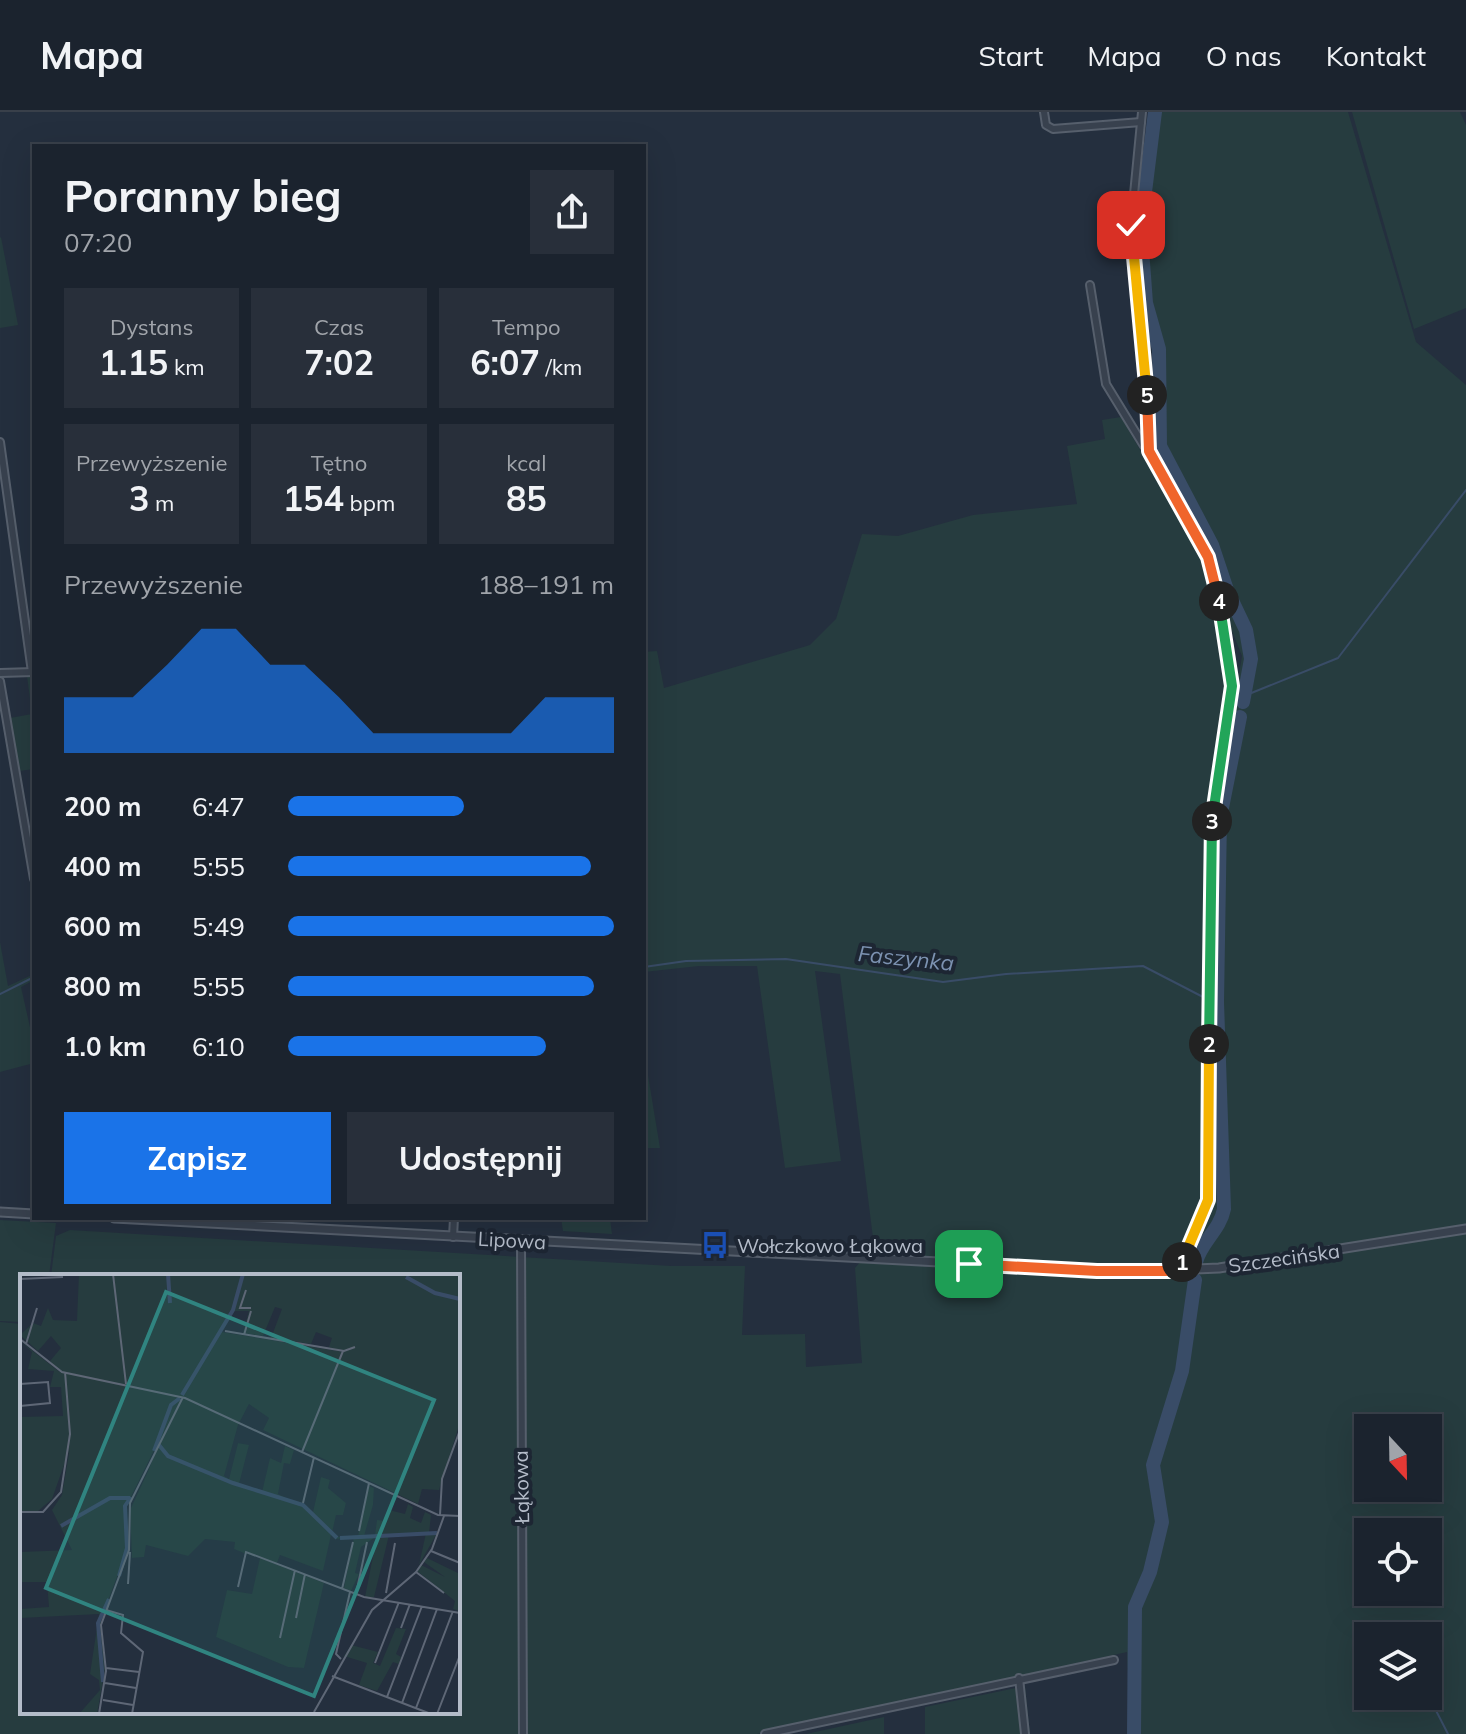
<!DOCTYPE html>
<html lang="pl">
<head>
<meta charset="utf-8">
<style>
  body { margin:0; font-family:Mulish,sans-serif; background:#282f3a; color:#f1f3f6; height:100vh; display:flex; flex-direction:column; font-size:30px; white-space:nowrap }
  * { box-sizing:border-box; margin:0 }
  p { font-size:26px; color:#a0a4aa }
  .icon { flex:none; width:44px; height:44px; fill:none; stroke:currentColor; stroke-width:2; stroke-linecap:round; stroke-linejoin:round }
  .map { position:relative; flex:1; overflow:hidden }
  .side { position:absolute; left:32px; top:32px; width:614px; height:1076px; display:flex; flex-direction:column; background:#1b232e; border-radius:0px; box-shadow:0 8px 32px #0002,0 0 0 2px #39404a }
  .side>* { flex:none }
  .needle { width:52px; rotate:158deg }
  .fabs { position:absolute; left:1354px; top:1302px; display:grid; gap:16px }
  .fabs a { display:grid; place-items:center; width:88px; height:88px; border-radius:0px; background:#1b232e; box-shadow:0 8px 32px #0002,0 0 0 2px #39404a; font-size:40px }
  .pin { position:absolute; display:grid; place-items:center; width:68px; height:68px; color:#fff; margin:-34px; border-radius:16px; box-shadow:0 4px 12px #0006 }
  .km { position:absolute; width:40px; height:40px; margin:-20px; border-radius:50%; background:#222; color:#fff; font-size:22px; line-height:40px; text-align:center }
  .round { display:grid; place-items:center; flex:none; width:84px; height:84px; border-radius:0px; background:#282f3a }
  .headline { display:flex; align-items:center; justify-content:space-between; height:136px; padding:0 32px }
  h1 { font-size:44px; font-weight:700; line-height:60px }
  .figures { display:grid; grid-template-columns:repeat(3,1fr); gap:12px; height:136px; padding:8px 32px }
  .figures div { display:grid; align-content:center; border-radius:0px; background:#282f3a; text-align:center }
  .figures b { font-size:34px; font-weight:700 }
  .figures small { font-size:22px; font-weight:400 }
  .figures p { font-size:22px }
  .chart { height:224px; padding:16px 32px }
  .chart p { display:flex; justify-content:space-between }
  .chart svg { width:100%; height:144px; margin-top:8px; fill:#1a73e8; opacity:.7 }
  .action { display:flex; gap:16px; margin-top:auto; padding:16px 32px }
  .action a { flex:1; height:92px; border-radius:0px; background:#1a73e8; color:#fff; font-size:32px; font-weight:700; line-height:92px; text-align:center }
  .action a+a { background:#282f3a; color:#f1f3f6 }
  ul { padding:0 32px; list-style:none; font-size:26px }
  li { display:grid; grid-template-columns:128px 96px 1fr; align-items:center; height:60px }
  li i { height:20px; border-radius:10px; background:#1a73e8 }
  header { display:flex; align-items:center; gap:48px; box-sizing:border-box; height:112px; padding:0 40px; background:#1b232e; border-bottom:2px solid #39404a }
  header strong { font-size:38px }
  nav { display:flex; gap:44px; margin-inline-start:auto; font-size:28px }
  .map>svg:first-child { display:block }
  .green { fill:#263c3f; fill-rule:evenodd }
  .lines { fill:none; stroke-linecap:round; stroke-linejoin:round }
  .stream { stroke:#394c67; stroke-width:2 }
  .river { stroke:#394c67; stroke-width:14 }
  .minor-casing { stroke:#565f6c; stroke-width:10 }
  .tertiary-casing { stroke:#565f6c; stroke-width:11 }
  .minor { stroke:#38414e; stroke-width:6 }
  .tertiary { stroke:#38414e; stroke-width:7 }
  .split-1-casing { stroke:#fff; stroke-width:16 }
  .split-2-casing { stroke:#fff; stroke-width:16 }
  .split-3-casing { stroke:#fff; stroke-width:16 }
  .split-4-casing { stroke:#fff; stroke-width:16 }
  .split-5-casing { stroke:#fff; stroke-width:16 }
  .split-6-casing { stroke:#fff; stroke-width:16 }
  .split-1 { stroke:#f0652b; stroke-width:10 }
  .split-2 { stroke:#f5b400; stroke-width:10 }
  .split-3 { stroke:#22a559; stroke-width:10 }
  .split-4 { stroke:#22a559; stroke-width:10 }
  .split-5 { stroke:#f0652b; stroke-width:10 }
  .split-6 { stroke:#f5b400; stroke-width:10 }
  .labels { text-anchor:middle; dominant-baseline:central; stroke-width:8; stroke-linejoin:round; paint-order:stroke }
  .street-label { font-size:20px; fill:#b4bcc9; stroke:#1d2633 }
  .poi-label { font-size:20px; fill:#b4bcc9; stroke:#1d2633; text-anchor:start }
  .water-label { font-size:22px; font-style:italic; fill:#7c92b1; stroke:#1d2633 }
  .inset-river { fill:none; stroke:#394c67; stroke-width:4 }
  .inset-road { fill:none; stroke:#5e6776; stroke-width:2 }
  .view { fill:#308480; fill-opacity:0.15; stroke:#308480; stroke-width:4 }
  .inset-edge { fill:none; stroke:#b4bcc9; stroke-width:4 }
</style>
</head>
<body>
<header>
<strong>Mapa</strong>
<nav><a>Start</a><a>Mapa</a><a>O nas</a><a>Kontakt</a></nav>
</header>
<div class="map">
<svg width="1466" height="1622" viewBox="0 0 1466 1622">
  <rect width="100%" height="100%" fill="#242f3e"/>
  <g class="green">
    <path d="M1149,0H1348L1416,230L1466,273V1622H1131L1127,1540L757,1622H0V1210L22,1212V1600H458V1164H51L56,1124L70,1118L671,1154H745L742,1223L805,1222L806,1255L862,1251L855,1156L874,1134L840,862L815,859L841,1049L785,1056L757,854H699L644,860V540L657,539L664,576L810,533L836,507L862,422L898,424L973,403L1077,392L1067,334L1105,327L1102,308L1121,305L1203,446L1227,568L1226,602L1208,693L1205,948H1214L1218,689L1242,544L1226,504L1212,445L1157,344L1151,221L1143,187L1137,105ZM1368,1316H1428V1376H1368ZM1368,1420H1428V1480H1368ZM1368,1524H1428V1584H1368Z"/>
    <polygon points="1352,0 1460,0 1466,13 1466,196 1414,217"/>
    <polygon points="1,125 18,213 0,216 0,126"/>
    <polygon points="27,564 34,564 34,657 19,659 10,606 32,602"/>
    <polygon points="0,830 8,874 34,862 34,868 21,875 34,933 34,951 0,960"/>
    <polygon points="644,939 660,1036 644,1036"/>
    <polygon points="561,1106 610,1106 612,1122 563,1119"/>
    <polygon points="0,1108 56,1111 49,1164 22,1164 22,1210 0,1209"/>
    <polygon points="1025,1574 1030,1622 925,1622 925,1595"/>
    <polygon points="884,1605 884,1622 806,1622"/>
  </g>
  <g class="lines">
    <g class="stream">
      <polyline points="1244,584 1338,546 1466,378"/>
      <polyline points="644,855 686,849 786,847 943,870 1006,862 1143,854 1205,886"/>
      <polyline points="0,882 34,865"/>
      <polyline points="1428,1583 1448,1622"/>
    </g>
    <g class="river">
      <polyline points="1143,96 1155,0"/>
      <polyline points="1140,110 1146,191 1159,237 1160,334 1212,433 1227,478 1246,518 1251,547 1243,590"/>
      <path d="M1196,1150C1201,1130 1220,1118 1224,1097L1217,890L1220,706L1240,605"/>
      <polyline points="1134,1622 1135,1495 1150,1460 1162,1410 1153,1353 1182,1259 1195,1168"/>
    </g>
    <g class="minor-casing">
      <g id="minor">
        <polyline points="1044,0 1046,13 1053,17 1141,10"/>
        <path d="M1142,0L1131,113L1145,241L1149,339L1208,445L1219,489L1232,574L1212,705L1208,1088C1203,1113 1183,1133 1182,1159"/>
        <polyline points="1090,173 1106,272 1144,334 1148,334"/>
        <polyline points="0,330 32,560"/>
        <polyline points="0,561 34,560"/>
        <polyline points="0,569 34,767"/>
        <polyline points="453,1125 454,1106"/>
        <polyline points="521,1128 523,1622"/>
        <polyline points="1019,1566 1025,1622"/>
        <polyline points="765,1622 1114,1548"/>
      </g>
    </g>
    <g class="tertiary-casing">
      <g id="tertiary">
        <polyline points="0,1100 34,1102"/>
        <polyline points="114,1106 1127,1160 1219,1156 1466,1117"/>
      </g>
    </g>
    <use href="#minor" class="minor"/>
    <use href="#tertiary" class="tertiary"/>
  </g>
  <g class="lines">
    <g class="split-1-casing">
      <polyline id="split-1" points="969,1152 1097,1159 1182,1159 1182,1150"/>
    </g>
    <g class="split-2-casing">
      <polyline id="split-2" points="1182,1150 1208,1088 1209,932"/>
    </g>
    <g class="split-3-casing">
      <polyline id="split-3" points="1209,932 1212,709"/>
    </g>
    <g class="split-4-casing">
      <polyline id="split-4" points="1212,709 1232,574 1219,489"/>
    </g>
    <g class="split-5-casing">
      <polyline id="split-5" points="1147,283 1149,339 1208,445 1219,489"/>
    </g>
    <g class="split-6-casing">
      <polyline id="split-6" points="1131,113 1147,283"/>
    </g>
    <use href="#split-1" class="split-1"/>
    <use href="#split-2" class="split-2"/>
    <use href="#split-3" class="split-3"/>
    <use href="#split-4" class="split-4"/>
    <use href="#split-5" class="split-5"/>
    <use href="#split-6" class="split-6"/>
  </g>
  <defs>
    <g id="bus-bare" transform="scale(2.16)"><path d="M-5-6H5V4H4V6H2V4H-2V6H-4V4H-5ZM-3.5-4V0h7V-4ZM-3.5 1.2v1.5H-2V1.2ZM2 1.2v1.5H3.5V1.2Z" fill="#1a4fb4" stroke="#1d2633" stroke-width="2.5" paint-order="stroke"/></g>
  </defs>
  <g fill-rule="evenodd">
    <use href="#bus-bare" x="715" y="1133"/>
  </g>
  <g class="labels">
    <g class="street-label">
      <text transform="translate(512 1128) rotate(3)">Lipowa</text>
      <text transform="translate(1284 1146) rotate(-8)">Szczecińska</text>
      <text transform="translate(521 1375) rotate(-91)">Łąkowa</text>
    </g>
    <g class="poi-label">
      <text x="737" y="1133">Wołczkowo Łąkowa</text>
    </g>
    <g class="water-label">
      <text transform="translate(906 846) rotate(6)">Faszynka</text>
    </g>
  </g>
  <g transform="translate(20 1162)">
    <rect width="440" height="440" fill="#242f3e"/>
    <path d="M59,0H440V148L419,216L402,215L398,230L243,156L249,144L229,130L218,151L204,202L209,205L218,169L229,171L219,210L242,218L250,184L261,189L265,172L274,176L270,190L264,189L258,220L293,238L301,203L310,206L308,214L326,229L323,241H316L312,259L316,263L338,262L349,212L354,214L353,231L344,262L355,261L357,246L367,247L369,236L385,240L388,230L393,233L390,244L401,249L405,238L411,241L409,259H417L399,291L406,259L369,261L354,323H345L357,262L341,273L335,299L339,300L331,317L324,314L334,263L317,265L311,261L303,297L260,281L257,289L224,279L214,275L215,268L185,265L168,282L126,271L124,283L112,284L110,236L129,195L142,160L107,231L108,274L81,345L85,395L77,440H59L80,416L79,406L70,400L79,340L0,344V335L29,333L27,308H0V278L52,276L32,236L42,221L50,174L32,225L18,237H0V143L43,142L41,113H30L34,97L8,95L12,78L0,67L41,99L30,87L41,74L31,62L18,77L0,61L13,49L21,52L28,34L33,46L57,47ZM255,33L262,35L251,64L291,70L296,58L312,64L309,73L323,78L202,58L210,37H229L223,59L243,62ZM240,284L304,309L284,394L268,393L196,363L207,316L232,320ZM407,284L440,300V337L433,335L435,327L397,297L401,291L425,303L404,288ZM376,354L386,355L376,380L381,383L379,390L373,388L357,417L339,411L347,389L324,382L331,371L358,378L353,389L360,392Z" fill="#263c3f" fill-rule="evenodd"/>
    <path class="inset-river" d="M148,0L150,29M386,3L415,19L440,25M162,121L213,36L223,0M139,171L148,182L213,209L283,231L317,264M134,177L151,131L160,124M41,252L90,224H110M320,264L417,259M99,302L107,274L105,232L111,223M83,408L78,349L89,325"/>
    <path class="inset-road" d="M93,0L106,110M0,5L43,3M226,16L220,34H231M205,57L324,77L335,73M224,61L231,37M0,65L42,98L165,124L418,241L440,242M6,70L17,34M0,110L28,108L30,129L0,132M282,178L323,77M283,229L294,183M0,238H23L41,218L50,160L45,98M420,241L422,205L440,156M339,257L349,209M411,277L440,289M396,298L424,319M108,310L110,278M218,313L226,278L344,323L440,339M322,315L333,268M366,319L375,269M336,320L347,268M86,336L103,341L101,359L123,378L112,440M276,344L285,300M381,354L390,330M260,364L275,296M321,385L316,380L330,318M355,389L379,328M86,394L119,398M312,402L411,440M85,409L116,414M367,423L402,332M83,426L113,431M382,429L417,335M396,434L433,337M294,438L352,336L396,298L412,275L424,242M79,440L86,397L81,351L109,276L110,229L163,123M417,440L440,381"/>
    <path class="view" d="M146,18L414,126L294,422L26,314Z"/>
    <rect width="440" height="440" class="inset-edge"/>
  </g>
</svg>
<div class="fabs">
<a><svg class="needle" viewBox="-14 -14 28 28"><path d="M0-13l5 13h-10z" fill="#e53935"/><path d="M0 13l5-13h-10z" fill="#a0a4aa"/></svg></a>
<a><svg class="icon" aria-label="locate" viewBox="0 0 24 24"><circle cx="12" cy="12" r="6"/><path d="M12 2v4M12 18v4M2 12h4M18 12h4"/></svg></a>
<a><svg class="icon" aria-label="layers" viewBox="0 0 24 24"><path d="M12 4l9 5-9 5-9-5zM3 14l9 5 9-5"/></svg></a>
</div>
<div class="pin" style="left:969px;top:1152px;background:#1e9e55"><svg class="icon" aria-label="arrive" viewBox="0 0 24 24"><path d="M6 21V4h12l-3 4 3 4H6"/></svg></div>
<div class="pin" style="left:1131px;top:113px;background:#d93025"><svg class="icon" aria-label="check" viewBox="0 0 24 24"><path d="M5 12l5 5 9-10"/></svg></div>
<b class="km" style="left:1182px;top:1150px">1</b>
<b class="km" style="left:1209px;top:932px">2</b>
<b class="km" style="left:1212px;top:709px">3</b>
<b class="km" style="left:1219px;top:489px">4</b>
<b class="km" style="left:1147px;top:283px">5</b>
<section class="side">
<div class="headline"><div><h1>Poranny bieg</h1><p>07:20</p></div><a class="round"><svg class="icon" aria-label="share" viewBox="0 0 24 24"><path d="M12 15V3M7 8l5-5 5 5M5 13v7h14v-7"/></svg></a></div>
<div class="figures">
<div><p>Dystans</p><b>1.15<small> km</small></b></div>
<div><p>Czas</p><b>7:02</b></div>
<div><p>Tempo</p><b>6:07<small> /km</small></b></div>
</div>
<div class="figures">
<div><p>Przewyższenie</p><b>3<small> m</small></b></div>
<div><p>Tętno</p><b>154<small> bpm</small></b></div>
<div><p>kcal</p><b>85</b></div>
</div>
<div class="chart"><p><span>Przewyższenie</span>188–191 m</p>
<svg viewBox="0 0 160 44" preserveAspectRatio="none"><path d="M0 44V27L10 27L20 27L30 17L40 6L50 6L60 17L70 17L80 27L90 38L100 38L110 38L120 38L130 38L140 27L150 27L160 27V44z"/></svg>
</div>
<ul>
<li><b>200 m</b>6:47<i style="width:54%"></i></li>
<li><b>400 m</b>5:55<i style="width:93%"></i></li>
<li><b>600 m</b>5:49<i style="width:100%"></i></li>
<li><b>800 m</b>5:55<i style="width:94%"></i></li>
<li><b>1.0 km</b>6:10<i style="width:79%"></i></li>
</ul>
<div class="action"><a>Zapisz</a><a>Udostępnij</a></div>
</section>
</div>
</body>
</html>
